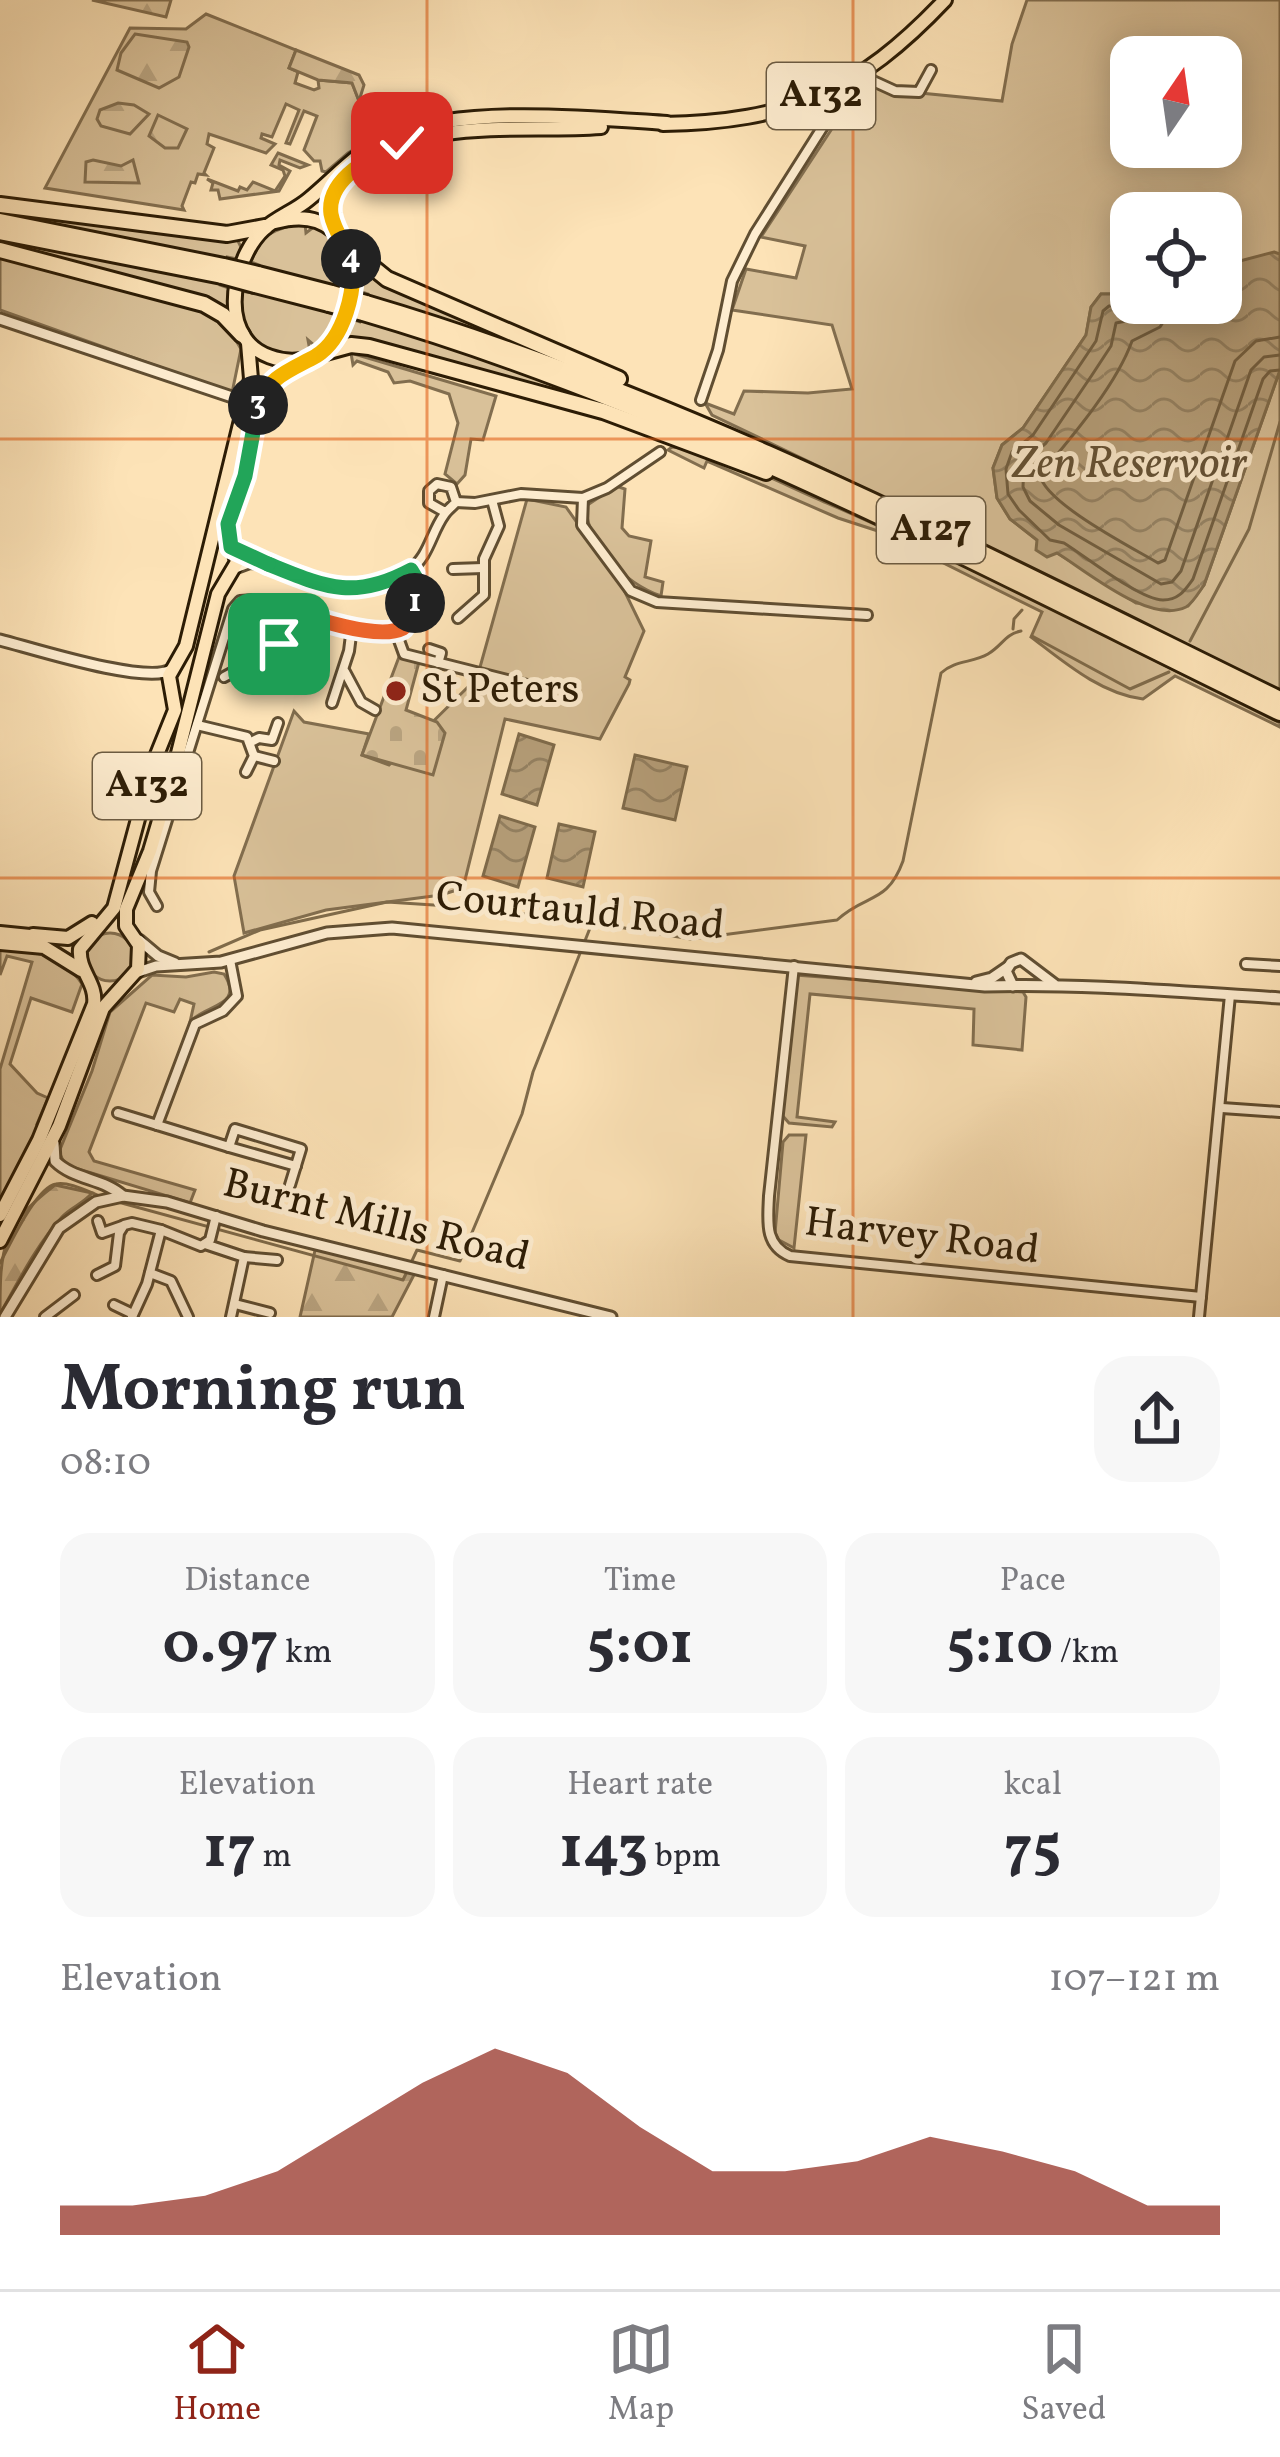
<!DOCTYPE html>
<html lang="en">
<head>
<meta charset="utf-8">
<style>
  body { margin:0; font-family:Vollkorn,serif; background:#f7f7f7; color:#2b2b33; height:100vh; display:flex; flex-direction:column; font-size:45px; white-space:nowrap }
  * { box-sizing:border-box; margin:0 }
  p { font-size:39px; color:#7c7c81 }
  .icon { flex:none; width:66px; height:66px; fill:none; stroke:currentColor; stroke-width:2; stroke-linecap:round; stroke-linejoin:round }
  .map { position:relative; height:1317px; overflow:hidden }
  .side { display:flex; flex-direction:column; background:#fff; flex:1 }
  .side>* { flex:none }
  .needle { width:78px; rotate:13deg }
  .controls { position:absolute; left:1110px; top:36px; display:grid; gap:24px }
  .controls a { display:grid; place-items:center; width:132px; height:132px; border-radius:24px; background:#fff; box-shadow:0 6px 30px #0003; font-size:60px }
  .pin { position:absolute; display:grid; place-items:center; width:102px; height:102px; color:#fff; margin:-51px; border-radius:24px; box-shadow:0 6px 18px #0006 }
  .km { position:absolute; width:60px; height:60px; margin:-30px; border-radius:50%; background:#222; color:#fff; font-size:33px; line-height:60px; text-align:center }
  .round { display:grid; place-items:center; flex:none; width:126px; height:126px; border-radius:36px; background:#f7f7f7 }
  .overview { display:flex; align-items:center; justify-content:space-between; height:204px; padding:0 60px }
  h1 { font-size:66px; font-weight:700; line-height:90px }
  .figures { display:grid; grid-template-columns:repeat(3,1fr); gap:18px; height:204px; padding:12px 60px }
  .figures div { display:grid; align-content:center; border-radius:30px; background:#f7f7f7; text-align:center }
  .figures b { font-size:60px; font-weight:700 }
  .figures small { font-size:33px; font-weight:400 }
  .figures p { font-size:33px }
  .chart { height:336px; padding:24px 60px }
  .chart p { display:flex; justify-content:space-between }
  .chart svg { width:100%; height:216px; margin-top:12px; fill:#8f2418; opacity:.7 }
  .tabs { display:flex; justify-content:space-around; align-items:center; height:168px; border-top:3px solid #e1e1e2; background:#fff; font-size:33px; color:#7c7c81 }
  .tabs a { display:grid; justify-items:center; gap:6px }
  .tabs .on { color:#8f2418 }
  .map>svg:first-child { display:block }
  .grass { fill:#d9c199; stroke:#826e4f; stroke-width:3; fill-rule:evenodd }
  .forest { fill:url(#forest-firs); stroke:#826e4f; stroke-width:3 }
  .cemetery { fill:url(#cemetery-stones); stroke:#826e4f; stroke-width:3 }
  .water { fill:url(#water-waves); stroke:#7f6b4b; stroke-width:3 }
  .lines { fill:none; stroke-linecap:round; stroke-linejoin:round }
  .shore { stroke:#715e40; stroke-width:3 }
  .stream { stroke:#7f6b4b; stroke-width:3 }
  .minor-casing { stroke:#604e32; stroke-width:14 }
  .tertiary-casing { stroke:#604e32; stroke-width:15 }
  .primary-casing { stroke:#2c1c05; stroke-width:18 }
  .trunk-casing { stroke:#2c1c05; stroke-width:20 }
  .minor { stroke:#feedd0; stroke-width:8 }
  .tertiary { stroke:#feedd0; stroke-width:9 }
  .primary { stroke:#fde3b7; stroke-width:12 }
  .trunk { stroke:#fde3b7; stroke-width:14 }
  .trunk-bridge-casing { stroke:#2c1c05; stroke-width:20; stroke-linecap:butt }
  .trunk-bridge { stroke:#fde3b7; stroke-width:14 }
  .split-1-casing { stroke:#fff; stroke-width:24 }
  .split-2-casing { stroke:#fff; stroke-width:24 }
  .split-3-casing { stroke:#fff; stroke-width:24 }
  .split-4-casing { stroke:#fff; stroke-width:24 }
  .split-5-casing { stroke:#fff; stroke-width:24 }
  .split-1 { stroke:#f0652b; stroke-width:15 }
  .split-2 { stroke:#22a559; stroke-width:15 }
  .split-3 { stroke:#22a559; stroke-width:15 }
  .split-4 { stroke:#f5b400; stroke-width:15 }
  .split-5 { stroke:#f5b400; stroke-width:15 }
  .grid { fill:none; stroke:#df560c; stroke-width:3; stroke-opacity:0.55 }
  .poi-dot { fill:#8f2418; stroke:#feedd0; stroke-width:4.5 }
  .labels { text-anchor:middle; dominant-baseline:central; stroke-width:10; stroke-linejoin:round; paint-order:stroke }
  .shield { fill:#feedd0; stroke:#6b5b42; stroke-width:3 }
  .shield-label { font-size:39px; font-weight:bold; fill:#2c1c05 }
  .poi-label { font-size:42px; fill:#2c1c05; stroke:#feedd0; text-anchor:start }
  .street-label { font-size:42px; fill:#2c1c05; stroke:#feedd0 }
  .water-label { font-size:45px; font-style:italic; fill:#635034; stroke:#feedd0 }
</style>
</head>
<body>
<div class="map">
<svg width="1280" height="1317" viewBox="0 0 1280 1317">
  <defs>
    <pattern id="forest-firs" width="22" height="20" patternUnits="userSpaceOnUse" patternTransform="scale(3)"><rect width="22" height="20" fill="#d9c199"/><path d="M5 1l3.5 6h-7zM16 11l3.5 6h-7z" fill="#baa582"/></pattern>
    <pattern id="cemetery-stones" width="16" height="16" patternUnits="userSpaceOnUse" patternTransform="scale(3)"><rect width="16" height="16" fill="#d9c199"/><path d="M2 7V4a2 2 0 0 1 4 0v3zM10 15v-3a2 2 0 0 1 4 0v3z" fill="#baa582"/></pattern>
    <pattern id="water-waves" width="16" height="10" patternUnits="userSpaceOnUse" patternTransform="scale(3)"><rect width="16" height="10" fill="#b69f7a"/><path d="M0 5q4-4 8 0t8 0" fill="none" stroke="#948162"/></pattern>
  </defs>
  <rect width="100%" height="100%" fill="#fde3b7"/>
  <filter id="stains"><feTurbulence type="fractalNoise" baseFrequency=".00167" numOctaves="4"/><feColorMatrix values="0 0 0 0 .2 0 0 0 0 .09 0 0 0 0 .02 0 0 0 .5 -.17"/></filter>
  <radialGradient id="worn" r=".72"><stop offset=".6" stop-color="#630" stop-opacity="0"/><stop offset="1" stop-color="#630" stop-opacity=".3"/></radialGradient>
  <g class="grass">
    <path d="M1027,0H1280V254L1221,266V213H1131V294H1101L1091,307L1086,335L1069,360L1023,428L1002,445L993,468L997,498L1010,519L1037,540L1136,603L1188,606L1204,585L1280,370V693L1143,626L1130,616L712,415L705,403L734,414L744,391L808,393L852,389L832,325L732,310L746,269L796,278L805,246L761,237L856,92L870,84L900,91L1002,101L1012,44ZM1131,57H1221V147H1131Z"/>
    <polygon points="206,14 296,50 289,68 298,72 295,83 314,90 319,88 318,80 352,83 359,101 353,123 382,133 348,153 326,172 322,171 320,161 314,161 304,150 317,116 304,111 290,144 286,143 299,110 286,104 272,137 262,134 261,138 275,144 266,153 209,134 207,144 214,148 204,173 206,175 198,174 195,183 191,182 182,206 184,210 45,188 130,28 186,29"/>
    <polygon points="278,153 308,165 300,168 280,160 279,165 290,171 279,191 220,199 218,190 211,190 213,183 207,179 238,191 240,187 247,190 253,182 275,191 285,176 283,170 271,165"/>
    <polygon points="0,209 237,239 241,247 237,259 227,257 225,262 0,218"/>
    <path d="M305,223L306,233L315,226C340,241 347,258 346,287L335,284L333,290L259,270V265L251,262C261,234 274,228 305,223Z"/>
    <polygon points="0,236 221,280 220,285 229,288 230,315 0,247"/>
    <polygon points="0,256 211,313 228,327 241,349 232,393 0,310"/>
    <polygon points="359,265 579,368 367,300 368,294 356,290"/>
    <path d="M255,288L328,307L327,312L339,316L334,328L316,347L308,340L310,351C268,365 235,333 241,291L253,293Z"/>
    <polygon points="362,317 443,341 753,460 366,343 335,347 348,318 360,322"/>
    <polygon points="351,353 496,396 483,440 471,439 465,475 457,484 445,474 458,423 449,394 410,381 394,383 388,372 357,361 353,365"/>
    <path d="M672,447C724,451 779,483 827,503C981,570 1129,648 1280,723V727L1175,676L1143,699C1101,694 1064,662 1031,637L1042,612L881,532L838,518L707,461L704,468L668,450Z"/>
    <path d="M616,486L625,489L622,528L629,536L651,541L645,577L663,582L661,596C625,583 587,546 586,506Z"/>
    <polygon points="527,499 566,507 623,588 644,631 625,677 630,680 629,684 600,739 505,719 463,888 441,895 326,910 244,933 234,876 294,711 304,722 369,734 362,755 389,765 477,678"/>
    <circle cx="110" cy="957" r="24"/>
    <path d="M0,949C34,951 62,953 82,984L72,1012L31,998L10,1064L37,1093L48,1098L37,1124L41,1126L0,1208V1069L32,962L7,956L0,975Z"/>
    <path d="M214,972L224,974C245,1007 205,1004 190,1022L194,1004L180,999L174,1012L146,1003L89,1152L94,1161L195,1190L190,1203L65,1165L59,1152L92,1071L110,1012L152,975L186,977Z"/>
    <polygon points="795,975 1023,992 1026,997 1022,1050 973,1045 974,1009 810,994 797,1117 835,1122 832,1127 789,1123 782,1115"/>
    <polygon points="789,1135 806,1135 794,1248 779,1240 775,1233 783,1142"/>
  </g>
  <g class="forest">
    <polygon points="92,0 171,0 166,17"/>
    <polygon points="135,34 187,42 189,47 179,77 159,88 117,70 121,53"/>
    <polygon points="296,50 359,75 364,85 359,101 352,83 318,80 289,68"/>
    <polygon points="118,103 134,105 149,114 130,134 101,126 97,119 100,110"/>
    <polygon points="158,115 187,129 178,148 165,148 149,136"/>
    <polygon points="93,160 121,166 133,160 139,183 85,182 86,162"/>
    <path d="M55,1185L92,1193C83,1204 71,1207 62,1217C37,1244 18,1282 0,1314C0,1250 1,1226 55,1185Z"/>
    <polygon points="316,1246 416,1271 392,1317 300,1317"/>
  </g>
  <polygon class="cemetery" points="399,657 419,662 406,710 437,722 445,733 433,775 362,755"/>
  <g class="water">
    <path d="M1274,252L1280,254V370L1204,585C1199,592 1193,603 1186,607C1150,625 1088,572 1057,553L1047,557L1036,550L1037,540L1010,519L997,498L993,468L1002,445L1023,428L1086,335L1091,307L1101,294H1131V303H1221V266Z"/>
    <polygon points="519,734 554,745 537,805 502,794"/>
    <polygon points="635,755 687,767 675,820 623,808"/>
    <polygon points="500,816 535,827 518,887 483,876"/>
    <polygon points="559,824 595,832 583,887 547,878"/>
  </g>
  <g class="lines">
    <g class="shore">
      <path d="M1137,303L1109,306L1103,311L1096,341L1033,435L1012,452L1006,469L1008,494L1019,510L1050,540L1064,543C1085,556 1140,600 1163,600C1179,600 1185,590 1193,579L1263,379L1270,371L1280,370"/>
      <polyline points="1156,303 1141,318 1116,323 1111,346 1092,375 1046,443 1024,462 1023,487 1030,501 1059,525 1161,584 1172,582 1181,571 1251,370 1264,357 1280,355"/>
      <path d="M1175,303L1160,327L1132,341C1116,386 1070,439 1040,475C1045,503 1131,547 1158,563L1165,560L1235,361L1256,341L1280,337"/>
    </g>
    <g class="stream">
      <polyline points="1013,629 1014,619 1022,610"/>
      <polyline points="1032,636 1130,689 1169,672"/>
      <polyline points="1190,641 1249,529 1280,422"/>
      <path d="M594,923L691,939L837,920C866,893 887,905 903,861L941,673C955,660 973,663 988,654C1002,646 1005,634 1021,631"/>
      <polyline points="118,1202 403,1280 417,1250 460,1261 522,1114 533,1072 592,923 480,908 387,902 260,930 209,952"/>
      <path d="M0,1263C10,1245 36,1187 56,1184C69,1181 91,1193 103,1197"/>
    </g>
    <g class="minor-casing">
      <g id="minor">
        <polyline points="860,75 895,91 919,92 931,70"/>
        <polyline points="701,400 718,350 732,281 755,234 829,117 821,95"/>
        <polyline points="583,498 582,525 631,591 657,602 867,615"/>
        <polyline points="456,502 475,503 521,494 583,498 607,488 660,452"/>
        <path d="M234,549C288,571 355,614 410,570C429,556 431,533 444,515C447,510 452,507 456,502L451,487L437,484L429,491V503L445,512"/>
        <polyline points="234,569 250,563 266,564"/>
        <polyline points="453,569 483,568"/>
        <polyline points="458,618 484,595 484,559 499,526 492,500"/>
        <polyline points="396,632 404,654 547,690"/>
        <polyline points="429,649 441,653 438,663"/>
        <polyline points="345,672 361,702 375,710"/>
        <polyline points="224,677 263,656"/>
        <polyline points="281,684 263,656 279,644 285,608"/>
        <polyline points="332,703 349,651 352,627"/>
        <polyline points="197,725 247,737 254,756 246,772"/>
        <polyline points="251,742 259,738 272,740 278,723"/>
        <polyline points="254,756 274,761"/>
        <path d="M157,906L149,892L151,871L233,609L240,601L253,600L352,627L392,633C415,624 424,590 411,570"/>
        <polyline points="1246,964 1280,966"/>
        <path d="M794,966L769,1196C768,1221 764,1245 790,1256L1201,1297"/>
        <polyline points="1222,1108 1280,1112"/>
        <polyline points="118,1113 229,1147 235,1129 301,1149 290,1185"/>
        <polyline points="157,1125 195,1024 223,1011 237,996 230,960"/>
        <polyline points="229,1147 296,1166"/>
        <polyline points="98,1221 102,1233 122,1226"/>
        <polyline points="205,1244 244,1257 231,1317"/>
        <polyline points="244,1257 277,1260"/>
        <polyline points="150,1273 171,1281 188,1317"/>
        <polyline points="97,1275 115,1266 119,1233 124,1225 132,1223 161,1230"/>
        <polyline points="235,1304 270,1313"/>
        <polyline points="114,1305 133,1314"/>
        <polyline points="45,1317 74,1295"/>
        <polyline points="132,1317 147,1284 161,1230 201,1246 210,1240 216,1216"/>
        <polyline points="434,1317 443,1275"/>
        <polyline points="1199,1317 1230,995"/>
      </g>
    </g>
    <g class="tertiary-casing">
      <g id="tertiary">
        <polyline points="0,319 244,401"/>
        <path d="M0,640C35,649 144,684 171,670"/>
        <polyline points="139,940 158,956 175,963"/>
        <path d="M138,972L156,966L221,962L327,933L392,928L985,986C1080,983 1182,992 1280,998"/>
        <polyline points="976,982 992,978 1008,967"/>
        <polyline points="1013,986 1006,971 1011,963 1021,959 1054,984"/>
        <path d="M54,1143L55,1161C74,1180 103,1178 123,1196"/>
        <polyline points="5,1317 59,1228 96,1202 123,1196 167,1202 263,1231 611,1317"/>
      </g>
    </g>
    <g class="primary-casing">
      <g id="primary">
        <path d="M663,124C789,122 858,92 945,0"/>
        <path d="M275,222C379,193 367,351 301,360C281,363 256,355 245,338C224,308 238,253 264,229C277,217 295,211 309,199C338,175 359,149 395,134C465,106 591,118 667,123"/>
        <path d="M337,233C328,205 332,187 357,169C427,115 519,133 601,127"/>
        <polyline points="0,933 40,937"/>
        <polyline points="33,935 68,938 92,923"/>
        <polyline points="0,943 44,947 81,970"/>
        <path d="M0,1215L39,1140L94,1004C97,983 78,971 80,949L114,908L152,767L175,710L169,676L186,646L251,379L248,343"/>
        <polyline points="0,1241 59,1126 103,1008 138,969 139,945 126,926 126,909 150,851 172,777 218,594 237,562 228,525 245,476 258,405 275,378 303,360"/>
      </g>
    </g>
    <g class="trunk-casing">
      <g id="trunk">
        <polyline points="0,205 227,234 265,227"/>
        <polyline points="0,221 224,266"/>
        <polyline points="0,232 222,276"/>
        <polyline points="345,245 387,279 619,379"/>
        <polyline points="0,250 204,304 223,315 242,335"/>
        <polyline points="258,274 332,293"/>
        <polyline points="255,285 329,304"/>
        <path d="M366,303C686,397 981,553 1280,699"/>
        <path d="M363,313C685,407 980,567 1280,713"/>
        <polyline points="318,354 351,345 369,347 603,411 766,472"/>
      </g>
    </g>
    <use href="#minor" class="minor"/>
    <use href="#tertiary" class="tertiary"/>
    <use href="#primary" class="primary"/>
    <use href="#trunk" class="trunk"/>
    <g class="trunk-bridge-casing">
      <g id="trunk-bridge">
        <polyline points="224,266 258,274"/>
        <polyline points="222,276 255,285"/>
        <polyline points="332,293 366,303"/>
        <polyline points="329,304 363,313"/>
      </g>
    </g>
    <use href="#trunk-bridge" class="trunk-bridge"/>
  </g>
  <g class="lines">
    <g class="split-1-casing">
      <path id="split-1" d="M279,644L285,608C312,618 378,641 403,628L415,603"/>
    </g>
    <g class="split-2-casing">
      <path id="split-2" d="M268,564C325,587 353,601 411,570L420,585L415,603"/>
    </g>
    <g class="split-3-casing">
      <polyline id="split-3" points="258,405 245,476 228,524 231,547 268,564"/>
    </g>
    <g class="split-4-casing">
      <path id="split-4" d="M258,405C269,376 291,370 316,356C344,339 357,289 351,259"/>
    </g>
    <g class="split-5-casing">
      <path id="split-5" d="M351,259C345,244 334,231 331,214C326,178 374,155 402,143"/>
    </g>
    <use href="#split-1" class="split-1"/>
    <use href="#split-2" class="split-2"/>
    <use href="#split-3" class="split-3"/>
    <use href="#split-4" class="split-4"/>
    <use href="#split-5" class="split-5"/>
  </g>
  <path class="grid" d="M427,0V1317M853,0V1317M0,439H1280M0,878H1280"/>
  <circle class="poi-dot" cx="396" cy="691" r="12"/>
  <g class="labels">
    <g class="shield">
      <rect x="767" y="63" width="108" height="66" rx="9"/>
      <rect x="877" y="497" width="108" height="66" rx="9"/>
      <rect x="93" y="753" width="108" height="66" rx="9"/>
    </g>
    <g class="shield-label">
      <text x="821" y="96">A132</text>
      <text x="931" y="530">A127</text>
      <text x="147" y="786">A132</text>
    </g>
    <g class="poi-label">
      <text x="420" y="691">St Peters</text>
    </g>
    <g class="street-label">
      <text transform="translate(580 913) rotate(6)">Courtauld Road</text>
      <text transform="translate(376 1222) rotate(14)">Burnt Mills Road</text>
      <text transform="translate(922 1238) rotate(7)">Harvey Road</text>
    </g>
    <g class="water-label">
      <text x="1130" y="465">Zen Reservoir</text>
    </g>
  </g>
  <rect width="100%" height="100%" filter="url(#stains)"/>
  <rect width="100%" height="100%" fill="url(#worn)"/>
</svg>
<div class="controls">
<a><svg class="needle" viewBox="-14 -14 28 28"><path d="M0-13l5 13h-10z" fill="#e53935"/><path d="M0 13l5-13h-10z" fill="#7c7c81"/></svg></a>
<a><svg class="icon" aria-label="locate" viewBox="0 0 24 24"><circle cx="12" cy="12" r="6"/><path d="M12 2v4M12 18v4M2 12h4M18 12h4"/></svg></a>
</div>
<div class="pin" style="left:279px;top:644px;background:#1e9e55"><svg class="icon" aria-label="arrive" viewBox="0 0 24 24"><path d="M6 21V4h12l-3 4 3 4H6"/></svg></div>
<div class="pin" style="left:402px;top:143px;background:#d93025"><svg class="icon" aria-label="check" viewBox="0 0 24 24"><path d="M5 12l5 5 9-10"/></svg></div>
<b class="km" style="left:415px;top:603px">1</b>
<b class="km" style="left:258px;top:405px">3</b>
<b class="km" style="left:351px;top:259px">4</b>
</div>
<section class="side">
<div class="overview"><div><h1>Morning run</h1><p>08:10</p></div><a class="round"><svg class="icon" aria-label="share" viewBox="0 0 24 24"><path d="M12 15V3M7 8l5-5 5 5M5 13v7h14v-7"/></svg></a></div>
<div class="figures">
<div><p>Distance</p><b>0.97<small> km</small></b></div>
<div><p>Time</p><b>5:01</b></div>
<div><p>Pace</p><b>5:10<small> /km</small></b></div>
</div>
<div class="figures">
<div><p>Elevation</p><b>17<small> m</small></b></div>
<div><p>Heart rate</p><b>143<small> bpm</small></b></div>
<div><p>kcal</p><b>75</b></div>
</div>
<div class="chart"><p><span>Elevation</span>107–121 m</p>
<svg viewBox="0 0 160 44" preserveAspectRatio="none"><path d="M0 44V38L10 38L20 36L30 31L40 22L50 13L60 6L70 11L80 22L90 31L100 31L110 29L120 24L130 27L140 31L150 38L160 38V44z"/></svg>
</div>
</section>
<nav class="tabs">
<a class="on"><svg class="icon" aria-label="home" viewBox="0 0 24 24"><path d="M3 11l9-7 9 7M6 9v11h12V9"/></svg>Home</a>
<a><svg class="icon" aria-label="map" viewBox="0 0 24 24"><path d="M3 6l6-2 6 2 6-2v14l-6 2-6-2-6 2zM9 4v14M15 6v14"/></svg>Map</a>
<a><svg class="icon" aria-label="saved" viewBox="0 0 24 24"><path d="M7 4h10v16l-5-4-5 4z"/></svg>Saved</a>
</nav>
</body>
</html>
